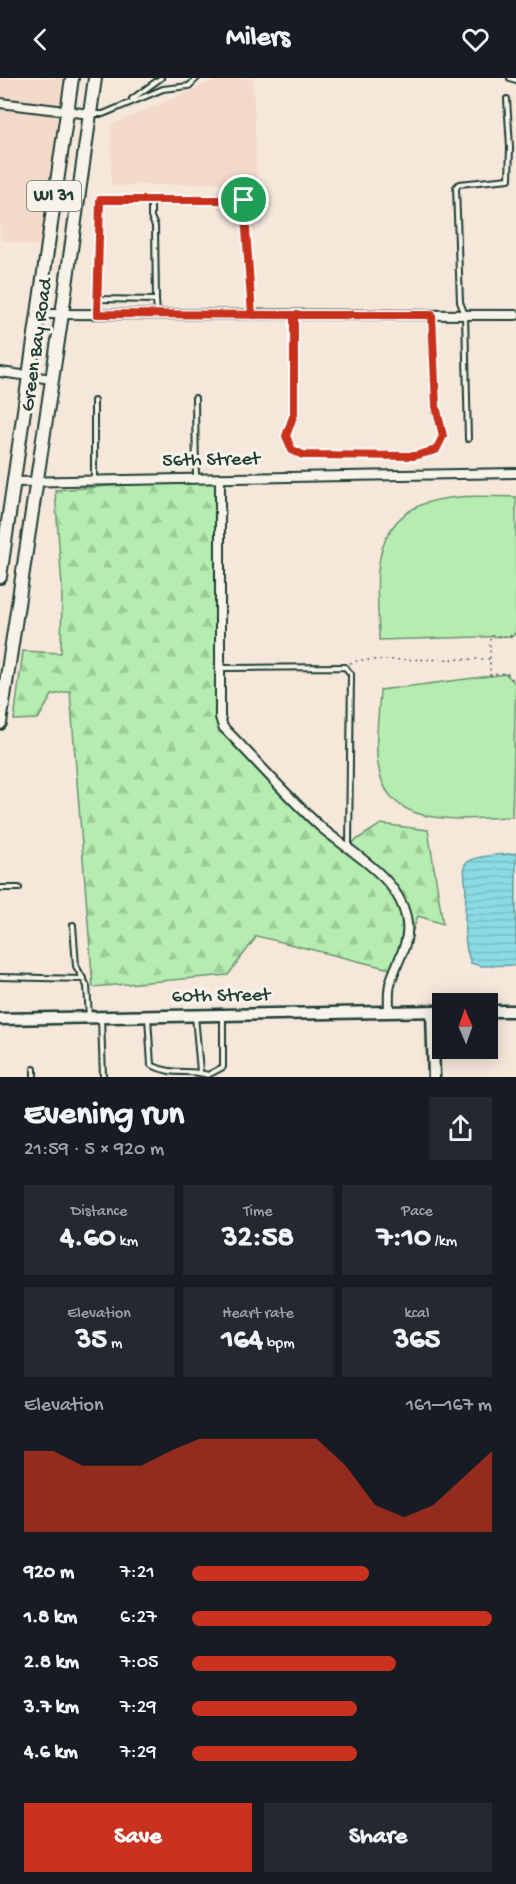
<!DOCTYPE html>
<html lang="en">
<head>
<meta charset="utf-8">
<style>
  body { margin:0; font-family:"Gochi Hand",sans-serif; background:#242831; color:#f1f3f6; height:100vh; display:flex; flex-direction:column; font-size:22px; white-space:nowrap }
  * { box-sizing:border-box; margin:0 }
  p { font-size:20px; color:#9ea1a6 }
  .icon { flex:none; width:33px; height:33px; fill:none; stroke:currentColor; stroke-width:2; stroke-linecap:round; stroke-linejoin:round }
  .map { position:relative; height:999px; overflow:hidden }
  .sheet { display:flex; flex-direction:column; background:#171b24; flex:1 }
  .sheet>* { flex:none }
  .needle { width:39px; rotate:358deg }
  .controls { position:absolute; left:432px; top:915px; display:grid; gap:12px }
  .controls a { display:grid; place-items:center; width:66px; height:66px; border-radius:0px; background:#171b24; box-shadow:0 3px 15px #0003; font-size:30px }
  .pin { position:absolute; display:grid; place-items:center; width:51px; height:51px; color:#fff; margin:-26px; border:3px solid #fff; border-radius:50%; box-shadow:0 2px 6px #0007 }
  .round { display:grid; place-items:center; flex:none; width:63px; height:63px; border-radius:0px; background:#242831 }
  .head { display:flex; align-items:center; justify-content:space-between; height:102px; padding:0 24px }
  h1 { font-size:33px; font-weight:700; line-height:45px }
  .stats { display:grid; grid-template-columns:repeat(3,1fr); gap:9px; height:102px; padding:6px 24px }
  .stats div { display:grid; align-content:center; border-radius:0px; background:#242831; text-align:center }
  .stats b { font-size:30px; font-weight:700 }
  .stats small { font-size:16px; font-weight:400 }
  .stats p { font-size:16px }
  .chart { height:168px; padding:12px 24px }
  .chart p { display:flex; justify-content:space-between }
  .chart svg { width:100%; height:108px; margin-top:6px; fill:#c8321e; opacity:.7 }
  .button { display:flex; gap:12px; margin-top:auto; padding:12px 24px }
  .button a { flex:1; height:69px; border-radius:0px; background:#c8321e; color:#fff; font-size:24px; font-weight:700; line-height:69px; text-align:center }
  .button a+a { background:#242831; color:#f1f3f6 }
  ul { padding:0 24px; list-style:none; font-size:20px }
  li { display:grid; grid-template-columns:96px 72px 1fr; align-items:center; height:45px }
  li i { height:15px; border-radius:8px; background:#c8321e }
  header { display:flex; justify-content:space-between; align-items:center; height:78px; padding:0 24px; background:#171b24; font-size:27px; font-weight:700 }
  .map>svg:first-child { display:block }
  .built { fill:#f3d9ca }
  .forest { fill:url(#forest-firs); stroke:#6a9472; stroke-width:1.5 }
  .pitch { fill:#b5ecaf; stroke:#6a9472; stroke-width:1.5 }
  .water { fill:url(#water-rules); stroke:#5f9c9e; stroke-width:1.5 }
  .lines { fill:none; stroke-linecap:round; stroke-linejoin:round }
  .lane-casing { stroke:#1f3d34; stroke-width:8 }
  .street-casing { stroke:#1f3d34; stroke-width:12 }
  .secondary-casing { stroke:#1f3d34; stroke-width:15 }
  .primary-casing { stroke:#1f3d34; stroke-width:16 }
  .path { stroke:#1f3d34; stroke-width:1.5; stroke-dasharray:1.5 4.5; stroke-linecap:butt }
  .lane { stroke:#f7f3e8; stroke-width:4 }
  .street { stroke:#f7f3e8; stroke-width:8 }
  .secondary { stroke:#f7f3e8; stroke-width:10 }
  .primary { stroke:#f7f3e8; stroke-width:12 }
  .route-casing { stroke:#fff; stroke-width:12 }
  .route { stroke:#c8321e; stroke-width:8 }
  .labels { text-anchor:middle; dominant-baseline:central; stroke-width:6; stroke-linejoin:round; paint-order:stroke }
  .shield { fill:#f7f3e8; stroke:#60746a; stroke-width:1.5 }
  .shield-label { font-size:18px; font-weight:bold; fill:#1f3d34 }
  .street-label { font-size:20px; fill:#1f3d34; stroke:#f7f3e8 }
</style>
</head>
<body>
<header><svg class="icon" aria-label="back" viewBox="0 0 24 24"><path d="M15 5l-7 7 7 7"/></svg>Milers<svg class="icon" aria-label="heart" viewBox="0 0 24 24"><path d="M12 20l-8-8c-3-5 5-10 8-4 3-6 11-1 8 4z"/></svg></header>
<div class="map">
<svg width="516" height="999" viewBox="0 0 516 999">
  <defs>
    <pattern id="forest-firs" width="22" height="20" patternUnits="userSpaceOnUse" patternTransform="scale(1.5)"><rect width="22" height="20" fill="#b5ecaf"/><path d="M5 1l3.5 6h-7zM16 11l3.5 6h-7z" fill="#9bcb97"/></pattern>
    <pattern id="water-rules" width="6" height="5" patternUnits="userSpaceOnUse" patternTransform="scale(1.5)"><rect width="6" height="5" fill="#8adbe4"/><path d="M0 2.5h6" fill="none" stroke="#77bdc4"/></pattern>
  </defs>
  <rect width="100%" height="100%" fill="#f5e7da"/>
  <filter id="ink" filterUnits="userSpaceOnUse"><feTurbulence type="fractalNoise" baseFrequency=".0167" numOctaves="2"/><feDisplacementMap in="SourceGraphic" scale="12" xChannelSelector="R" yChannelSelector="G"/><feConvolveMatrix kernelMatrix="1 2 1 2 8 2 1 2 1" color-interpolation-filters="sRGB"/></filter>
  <g filter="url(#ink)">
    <g class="built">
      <polygon points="0,0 63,0 40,169 0,161"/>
      <polygon points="220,0 253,0 257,104 111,108 111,47"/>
    </g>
    <polygon class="forest" points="220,400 223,649 324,751 350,766 381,746 428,752 443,846 418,838 398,893 257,858 228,897 93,909 70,613 52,617 38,641 14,642 23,573 61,575 62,509 55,412"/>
    <g class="pitch">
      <path d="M516,419V554L513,558L379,562C379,539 376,515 378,493C385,412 454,417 516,419Z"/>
      <path d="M506,596L516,606L512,739C468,740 393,753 380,696C373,670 379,639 380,612Z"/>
    </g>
    <path class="water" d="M516,775V887L480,888L471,885C462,864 465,837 466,815C466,805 463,796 465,786C475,776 501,778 516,775Z"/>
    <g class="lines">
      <g class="lane-casing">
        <g id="lane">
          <polyline points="510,0 516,2"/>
          <polyline points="132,21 161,0"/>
          <polyline points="94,36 103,36 163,11 189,8 197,0"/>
          <polyline points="151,122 151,139 155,148 156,222"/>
          <polyline points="98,221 156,222 157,236"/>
          <polyline points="97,235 100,122 244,122 252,237"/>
          <polyline points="294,237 294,336 286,358 292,372 303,377 421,377 436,372 443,359 436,333 432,238"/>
          <polyline points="195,320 196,400"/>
          <polyline points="94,323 94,401"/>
          <polyline points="468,361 465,237 460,224 456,109 459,106 509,101 510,69 507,21"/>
          <polyline points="220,590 345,589 351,596 349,769"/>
          <polyline points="0,810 19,810"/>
          <polyline points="73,847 76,888 87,908 89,939"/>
          <polyline points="0,899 83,901"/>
          <polyline points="195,938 200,993"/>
          <path d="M148,939L151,987C176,999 187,990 208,997L223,989V939"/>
          <polyline points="101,940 103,999"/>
          <polyline points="34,999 34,991"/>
        </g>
      </g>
      <g class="street-casing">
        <g id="street">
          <polyline points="0,25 90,36"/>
          <polyline points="36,236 516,237"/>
          <polyline points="0,294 52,301"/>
          <path d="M220,400V639L223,649C256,682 288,720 323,751C353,776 402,801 407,845C410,867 395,886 390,906C388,915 389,925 389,934"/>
          <polyline points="14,404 516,395"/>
        </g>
      </g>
      <g class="secondary-casing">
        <g id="secondary">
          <polyline points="432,933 434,999"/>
          <polyline points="488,933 516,933"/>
          <polyline points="0,941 442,933"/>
        </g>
      </g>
      <g class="primary-casing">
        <g id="primary">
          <polyline points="0,499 72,0"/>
          <polyline points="0,645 62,236 95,0"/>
        </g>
      </g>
      <g class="path">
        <polyline points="516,555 513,558 490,558 490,597 507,595 516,606"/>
        <polyline points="350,585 360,582 490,581"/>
      </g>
      <use href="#lane" class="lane"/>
      <use href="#street" class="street"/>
      <use href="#secondary" class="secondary"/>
      <use href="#primary" class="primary"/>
    </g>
  </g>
  <g class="lines" filter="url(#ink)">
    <g class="route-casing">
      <polyline id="route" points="244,122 100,122 97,236 294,237 294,336 286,358 292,372 303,377 414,378 436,372 443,358 436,328 432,237 252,237 244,122"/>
    </g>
    <use href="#route" class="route"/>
  </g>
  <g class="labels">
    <rect class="shield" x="27" y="103" width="54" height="30" rx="4.5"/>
    <g class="shield-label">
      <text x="54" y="118">WI 31</text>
    </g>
    <g class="street-label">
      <text transform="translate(38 267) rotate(-82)">Green Bay Road</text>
      <text transform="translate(211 383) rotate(-1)">56th Street</text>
      <text transform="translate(221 919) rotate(-1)">60th Street</text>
    </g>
  </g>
</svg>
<div class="controls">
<a><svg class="needle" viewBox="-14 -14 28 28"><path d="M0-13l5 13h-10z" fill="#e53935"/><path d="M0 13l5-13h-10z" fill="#9ea1a6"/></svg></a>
</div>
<div class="pin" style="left:244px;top:122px;background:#1e9e55"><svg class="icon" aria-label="arrive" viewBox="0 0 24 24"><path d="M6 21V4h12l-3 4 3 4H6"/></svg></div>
</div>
<section class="sheet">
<div class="head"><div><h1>Evening run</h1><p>21:59 · 5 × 920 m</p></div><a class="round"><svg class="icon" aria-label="share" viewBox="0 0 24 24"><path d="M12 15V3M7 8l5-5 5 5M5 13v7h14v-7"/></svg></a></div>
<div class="stats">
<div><p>Distance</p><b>4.60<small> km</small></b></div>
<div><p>Time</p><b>32:58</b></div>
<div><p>Pace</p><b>7:10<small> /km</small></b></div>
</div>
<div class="stats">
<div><p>Elevation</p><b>35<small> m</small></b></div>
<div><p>Heart rate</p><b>164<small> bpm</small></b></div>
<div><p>kcal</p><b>365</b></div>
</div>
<div class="chart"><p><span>Elevation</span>161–167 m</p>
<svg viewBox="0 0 160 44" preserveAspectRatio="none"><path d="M0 44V11L10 11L20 17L30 17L40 17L50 11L60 6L70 6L80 6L90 6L100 6L110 17L120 33L130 38L140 33L150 22L160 11V44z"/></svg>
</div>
<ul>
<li><b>920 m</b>7:21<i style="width:59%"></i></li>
<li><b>1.8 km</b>6:27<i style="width:100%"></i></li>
<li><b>2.8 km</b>7:05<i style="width:68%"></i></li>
<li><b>3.7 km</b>7:29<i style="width:55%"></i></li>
<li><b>4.6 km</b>7:29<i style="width:55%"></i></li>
</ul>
<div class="button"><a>Save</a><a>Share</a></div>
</section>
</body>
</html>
